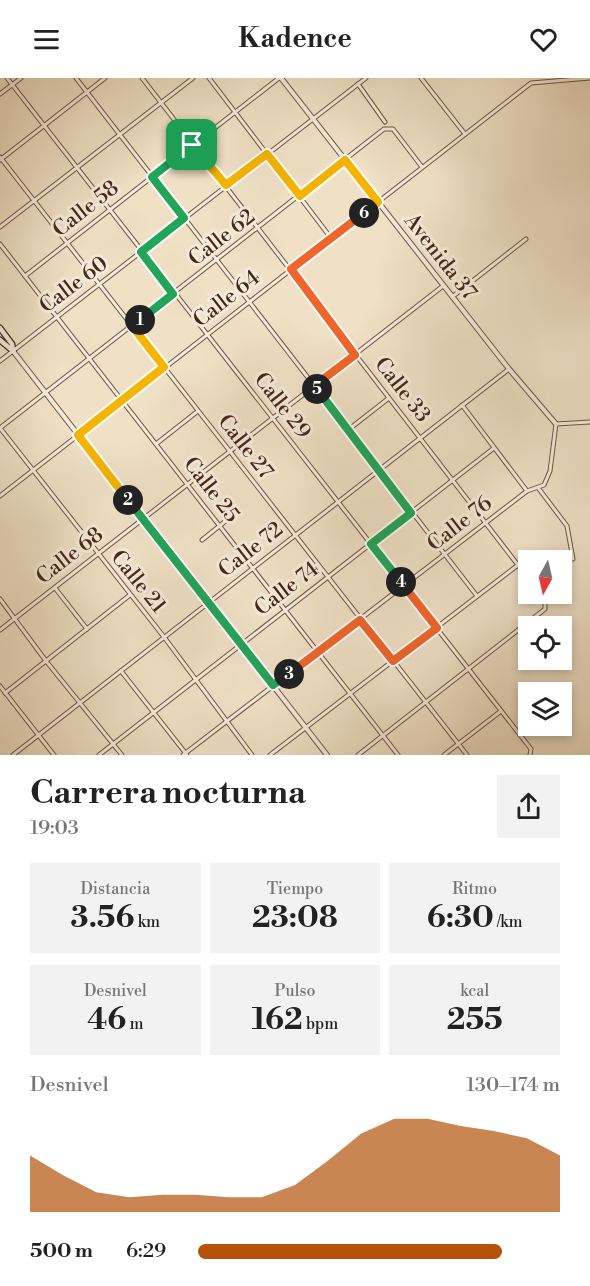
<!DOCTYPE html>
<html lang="es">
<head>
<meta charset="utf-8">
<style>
  body { margin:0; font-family:"Libre Bodoni",serif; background:#f2f2f2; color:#222; height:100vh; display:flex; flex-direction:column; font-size:22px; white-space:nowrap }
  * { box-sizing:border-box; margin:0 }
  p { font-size:20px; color:#767676 }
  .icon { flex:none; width:33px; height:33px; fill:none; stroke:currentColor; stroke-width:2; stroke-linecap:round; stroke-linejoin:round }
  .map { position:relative; height:677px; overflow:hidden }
  .details { display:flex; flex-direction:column; background:#fff; flex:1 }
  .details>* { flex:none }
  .needle { width:39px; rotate:188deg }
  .buttons { position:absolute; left:518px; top:472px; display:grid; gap:12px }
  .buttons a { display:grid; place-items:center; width:54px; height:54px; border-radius:0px; background:#fff; box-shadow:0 3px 9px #0003; font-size:30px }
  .pin { position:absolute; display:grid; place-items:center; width:51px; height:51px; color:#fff; margin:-26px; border-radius:12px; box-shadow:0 3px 9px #0006 }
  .km { position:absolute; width:30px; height:30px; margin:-15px; border-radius:50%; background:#222; color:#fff; font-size:16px; line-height:30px; text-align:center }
  .round { display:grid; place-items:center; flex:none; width:63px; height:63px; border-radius:0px; background:#f2f2f2 }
  .overview { display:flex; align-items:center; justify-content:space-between; height:102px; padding:0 30px }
  h1 { font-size:33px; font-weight:700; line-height:45px }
  .figures { display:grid; grid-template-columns:repeat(3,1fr); gap:9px; height:102px; padding:6px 30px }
  .figures div { display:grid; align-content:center; border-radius:0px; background:#f2f2f2; text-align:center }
  .figures b { font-size:30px; font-weight:700 }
  .figures small { font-size:16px; font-weight:400 }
  .figures p { font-size:16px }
  .chart { height:168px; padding:12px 30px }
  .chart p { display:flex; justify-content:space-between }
  .chart svg { width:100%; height:108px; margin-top:6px; fill:#b45309; opacity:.7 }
  ul { padding:0 30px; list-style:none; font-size:20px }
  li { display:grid; grid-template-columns:96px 72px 1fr; align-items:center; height:45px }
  li i { height:15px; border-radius:8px; background:#b45309 }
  header { display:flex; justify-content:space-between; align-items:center; height:78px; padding:0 30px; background:#fff; font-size:27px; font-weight:700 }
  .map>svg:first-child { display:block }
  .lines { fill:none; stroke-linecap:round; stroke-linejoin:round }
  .minor-casing { stroke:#705444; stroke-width:5 }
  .tertiary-casing { stroke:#705444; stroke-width:6 }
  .secondary-casing { stroke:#452618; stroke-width:7 }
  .minor { stroke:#f5ebda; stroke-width:3 }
  .tertiary { stroke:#f5ebda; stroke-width:4 }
  .secondary { stroke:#f5ebda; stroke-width:4.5 }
  .split-1-casing { stroke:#fff; stroke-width:12 }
  .split-2-casing { stroke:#fff; stroke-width:12 }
  .split-3-casing { stroke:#fff; stroke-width:12 }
  .split-4-casing { stroke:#fff; stroke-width:12 }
  .split-5-casing { stroke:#fff; stroke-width:12 }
  .split-6-casing { stroke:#fff; stroke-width:12 }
  .split-7-casing { stroke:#fff; stroke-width:12 }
  .split-1 { stroke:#22a559; stroke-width:8 }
  .split-2 { stroke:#f5b400; stroke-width:8 }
  .split-3 { stroke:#22a559; stroke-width:8 }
  .split-4 { stroke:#f0652b; stroke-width:8 }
  .split-5 { stroke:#22a559; stroke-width:8 }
  .split-6 { stroke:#f0652b; stroke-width:8 }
  .split-7 { stroke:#f5b400; stroke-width:8 }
  .labels { text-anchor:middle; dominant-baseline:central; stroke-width:6; stroke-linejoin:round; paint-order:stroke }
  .street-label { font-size:21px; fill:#452618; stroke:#f5ebda }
</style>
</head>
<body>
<header><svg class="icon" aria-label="menu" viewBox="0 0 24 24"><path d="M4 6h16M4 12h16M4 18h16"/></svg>Kadence<svg class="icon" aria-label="heart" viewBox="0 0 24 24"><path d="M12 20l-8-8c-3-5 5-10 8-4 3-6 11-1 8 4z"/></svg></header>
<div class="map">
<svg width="590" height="677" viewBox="0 0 590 677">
  <rect width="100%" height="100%" fill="#efe0c6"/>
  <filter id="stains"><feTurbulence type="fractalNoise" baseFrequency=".00333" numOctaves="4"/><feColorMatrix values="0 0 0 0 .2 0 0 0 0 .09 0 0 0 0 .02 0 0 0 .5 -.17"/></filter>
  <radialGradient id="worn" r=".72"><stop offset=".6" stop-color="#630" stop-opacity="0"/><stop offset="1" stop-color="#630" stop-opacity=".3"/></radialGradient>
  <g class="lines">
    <g class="minor-casing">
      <g id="minor">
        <polyline points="7,0 531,671 530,677"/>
        <polyline points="76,0 477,518"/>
        <polyline points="142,0 528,500"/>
        <polyline points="209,0 331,160"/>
        <polyline points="421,0 465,56"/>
        <polyline points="358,6 385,44"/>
        <polyline points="0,16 21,0"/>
        <polyline points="0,79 467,677"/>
        <polyline points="0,82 105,0"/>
        <polyline points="0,149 193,0"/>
        <polyline points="0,166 398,677"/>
        <polyline points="25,198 279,0"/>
        <polyline points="452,219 526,161"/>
        <polyline points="0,283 366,0"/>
        <polyline points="462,327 527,413"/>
        <polyline points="0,350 384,51 393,51 422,89"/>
        <polyline points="0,350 164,559 252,677"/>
        <polyline points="348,352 389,320"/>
        <polyline points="156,366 198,333"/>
        <polyline points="539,411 567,448 573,481"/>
        <polyline points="0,418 531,5 590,0"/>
        <polyline points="202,462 238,433"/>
        <polyline points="55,510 87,551"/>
        <polyline points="0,521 46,583 122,677"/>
        <polyline points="0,552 443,208"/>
        <polyline points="121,593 187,677"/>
        <polyline points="0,608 54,677"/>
        <polyline points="5,615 130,517"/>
        <polyline points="13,677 509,291"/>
        <polyline points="99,677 494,370"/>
        <polyline points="183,677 527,413 544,407 550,393 556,346 590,344"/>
        <polyline points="270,677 518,487"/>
        <polyline points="358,677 545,531 545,522 540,516"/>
        <polyline points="444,677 501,633"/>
      </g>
    </g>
    <g class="tertiary-casing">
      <g id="tertiary">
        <polyline points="281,0 509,291 556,346"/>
        <polyline points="13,273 327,677"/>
      </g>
    </g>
    <g class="secondary-casing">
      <g id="secondary">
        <polyline points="0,250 12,266 13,273"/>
        <polyline points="0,262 13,273"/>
      </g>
    </g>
    <use href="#minor" class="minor"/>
    <use href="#tertiary" class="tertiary"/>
    <use href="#secondary" class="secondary"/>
  </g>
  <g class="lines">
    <g class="split-1-casing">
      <polyline id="split-1" points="140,242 173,216 141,174 184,140 152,99 192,67"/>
    </g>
    <g class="split-2-casing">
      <polyline id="split-2" points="128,422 78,357 164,289 132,248 140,242"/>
    </g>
    <g class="split-3-casing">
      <polyline id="split-3" points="128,422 273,607 289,596"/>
    </g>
    <g class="split-4-casing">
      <polyline id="split-4" points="289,596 360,542 393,583 437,550 401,504"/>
    </g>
    <g class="split-5-casing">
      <polyline id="split-5" points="317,311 411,435 371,466 401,504"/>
    </g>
    <g class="split-6-casing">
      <polyline id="split-6" points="317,311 314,308 355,277 291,191 364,135"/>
    </g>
    <g class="split-7-casing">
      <polyline id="split-7" points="192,67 226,107 267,76 300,118 345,82 378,124 364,135"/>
    </g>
    <use href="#split-1" class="split-1"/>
    <use href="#split-2" class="split-2"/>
    <use href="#split-3" class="split-3"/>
    <use href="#split-4" class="split-4"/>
    <use href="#split-5" class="split-5"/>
    <use href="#split-6" class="split-6"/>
    <use href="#split-7" class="split-7"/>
  </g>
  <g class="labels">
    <g class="street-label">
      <text transform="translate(86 131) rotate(-38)">Calle 58</text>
      <text transform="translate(222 160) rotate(-38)">Calle 62</text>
      <text transform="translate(440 179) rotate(52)">Avenida 37</text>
      <text transform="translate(74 207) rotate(-37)">Calle 60</text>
      <text transform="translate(227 221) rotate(-38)">Calle 64</text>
      <text transform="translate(402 312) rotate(52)">Calle 33</text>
      <text transform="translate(282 328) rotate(52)">Calle 29</text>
      <text transform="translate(245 369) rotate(52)">Calle 27</text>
      <text transform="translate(211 412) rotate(52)">Calle 25</text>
      <text transform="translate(460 446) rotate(-38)">Calle 76</text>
      <text transform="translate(251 472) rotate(-38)">Calle 72</text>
      <text transform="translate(70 478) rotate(-38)">Calle 68</text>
      <text transform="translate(138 504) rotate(51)">Calle 21</text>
      <text transform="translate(287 511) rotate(-37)">Calle 74</text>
    </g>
  </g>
  <rect width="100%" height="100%" filter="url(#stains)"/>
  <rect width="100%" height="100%" fill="url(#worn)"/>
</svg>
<div class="buttons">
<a><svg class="needle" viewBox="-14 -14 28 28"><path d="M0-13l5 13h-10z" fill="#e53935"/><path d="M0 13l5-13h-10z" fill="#767676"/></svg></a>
<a><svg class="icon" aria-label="locate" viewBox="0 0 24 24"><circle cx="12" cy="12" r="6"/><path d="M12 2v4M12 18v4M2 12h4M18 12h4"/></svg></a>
<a><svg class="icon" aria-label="layers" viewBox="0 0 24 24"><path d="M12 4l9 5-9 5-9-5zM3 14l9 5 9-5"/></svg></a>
</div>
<div class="pin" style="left:192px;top:67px;background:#1e9e55"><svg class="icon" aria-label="arrive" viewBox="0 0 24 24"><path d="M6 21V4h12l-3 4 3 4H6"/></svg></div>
<b class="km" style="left:140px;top:242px">1</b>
<b class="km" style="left:128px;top:422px">2</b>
<b class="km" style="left:289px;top:596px">3</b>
<b class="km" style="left:401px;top:504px">4</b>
<b class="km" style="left:317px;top:311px">5</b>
<b class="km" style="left:364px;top:135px">6</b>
</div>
<section class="details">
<div class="overview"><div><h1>Carrera nocturna</h1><p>19:03</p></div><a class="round"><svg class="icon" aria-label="share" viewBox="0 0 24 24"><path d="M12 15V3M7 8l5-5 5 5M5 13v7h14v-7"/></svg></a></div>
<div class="figures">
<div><p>Distancia</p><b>3.56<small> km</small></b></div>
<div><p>Tiempo</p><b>23:08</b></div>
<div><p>Ritmo</p><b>6:30<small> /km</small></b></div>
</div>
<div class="figures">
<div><p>Desnivel</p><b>46<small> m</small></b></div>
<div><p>Pulso</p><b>162<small> bpm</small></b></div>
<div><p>kcal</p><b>255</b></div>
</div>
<div class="chart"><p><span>Desnivel</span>130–174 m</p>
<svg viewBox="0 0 160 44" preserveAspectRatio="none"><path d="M0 44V21L10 29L20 36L30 38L40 37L50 37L60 38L70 38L80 33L90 23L100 12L110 6L120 6L130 9L140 11L150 14L160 21V44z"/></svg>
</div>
<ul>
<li><b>500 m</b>6:29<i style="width:84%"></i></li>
</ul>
</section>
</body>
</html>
